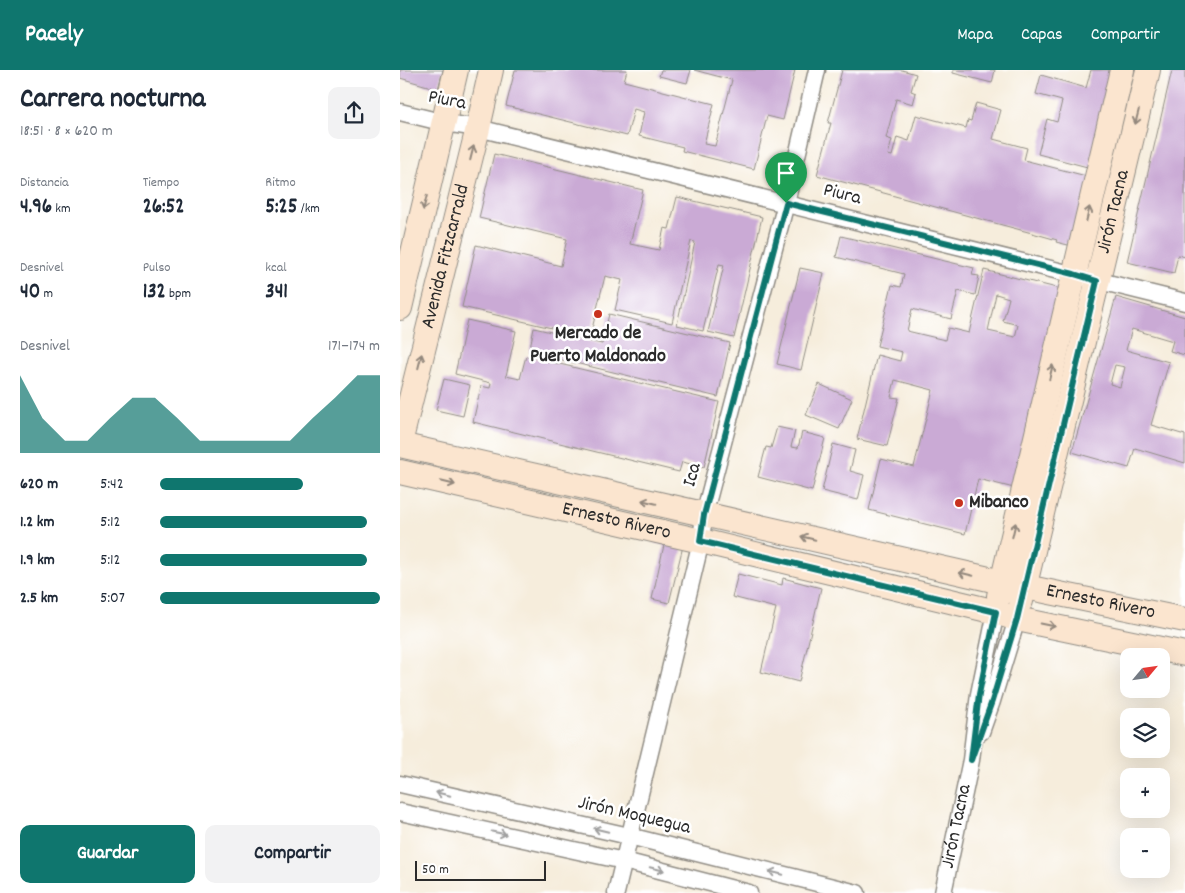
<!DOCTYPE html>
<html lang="es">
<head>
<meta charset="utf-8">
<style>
  body { margin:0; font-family:Dekko,sans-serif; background:#f2f2f3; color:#1f2937; height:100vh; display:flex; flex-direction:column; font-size:19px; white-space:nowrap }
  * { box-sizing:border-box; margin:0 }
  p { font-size:16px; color:#747a83 }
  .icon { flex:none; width:28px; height:28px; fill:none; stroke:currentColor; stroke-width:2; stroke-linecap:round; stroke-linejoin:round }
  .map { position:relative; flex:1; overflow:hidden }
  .panel { display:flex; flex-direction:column; background:#fff; width:400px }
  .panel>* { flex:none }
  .needle { width:32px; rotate:61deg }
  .controls { position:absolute; left:720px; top:578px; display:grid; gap:10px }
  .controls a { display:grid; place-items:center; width:50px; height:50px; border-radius:10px; background:#fff; box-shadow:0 5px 20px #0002; font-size:25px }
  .scale { position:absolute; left:15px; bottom:12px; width:131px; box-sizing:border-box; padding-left:5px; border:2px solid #2b2b2b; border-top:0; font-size:14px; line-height:18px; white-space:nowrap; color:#2b2b2b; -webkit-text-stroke:4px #fff; paint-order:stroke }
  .pin { position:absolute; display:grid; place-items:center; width:42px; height:42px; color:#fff; margin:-51px -21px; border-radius:50% 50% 50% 0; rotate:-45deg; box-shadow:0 0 5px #0007 }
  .pin .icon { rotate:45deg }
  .round { display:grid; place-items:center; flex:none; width:52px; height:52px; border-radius:10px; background:#f2f2f3 }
  .head { display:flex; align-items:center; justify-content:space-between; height:85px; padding:0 20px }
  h1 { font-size:28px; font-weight:700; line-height:38px }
  .stats { display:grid; grid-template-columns:repeat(3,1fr); gap:8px; height:85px; padding:5px 20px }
  .stats div { display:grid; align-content:center }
  .stats b { font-size:21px; font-weight:700 }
  .stats small { font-size:14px; font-weight:400 }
  .stats p { font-size:14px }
  .chart { height:140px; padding:10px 20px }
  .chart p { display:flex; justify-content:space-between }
  .chart svg { width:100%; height:90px; margin-top:5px; fill:#0f766e; opacity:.7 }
  .primary-button { display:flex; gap:10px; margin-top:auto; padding:10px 20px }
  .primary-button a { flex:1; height:58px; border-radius:10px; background:#0f766e; color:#fff; font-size:20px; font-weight:700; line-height:58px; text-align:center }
  .primary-button a+a { background:#f2f2f3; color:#1f2937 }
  ul { padding:0 20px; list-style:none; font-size:16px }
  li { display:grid; grid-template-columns:80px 60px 1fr; align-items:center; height:38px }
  li i { height:12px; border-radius:6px; background:#0f766e }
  header { display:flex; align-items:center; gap:30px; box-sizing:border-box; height:70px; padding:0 25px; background:#0f766e; color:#fff }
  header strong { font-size:24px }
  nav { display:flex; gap:28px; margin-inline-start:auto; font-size:18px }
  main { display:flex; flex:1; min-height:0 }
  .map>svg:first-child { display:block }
  .building { fill:#caaad5; fill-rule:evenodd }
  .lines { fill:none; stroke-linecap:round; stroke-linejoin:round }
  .street-casing { stroke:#908c84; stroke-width:19 }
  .secondary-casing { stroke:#908c84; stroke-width:26 }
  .street { stroke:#fff; stroke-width:16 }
  .secondary { stroke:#fbe5cf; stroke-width:24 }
  .oneway { stroke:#93887d }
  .oneway2 { stroke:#a0a0a0 }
  .route-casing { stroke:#fff; stroke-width:10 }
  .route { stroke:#0f766e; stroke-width:6 }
  .poi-dot { fill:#c8321e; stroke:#fff; stroke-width:2 }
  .labels { text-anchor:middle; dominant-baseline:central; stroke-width:5; stroke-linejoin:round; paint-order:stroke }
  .street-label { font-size:20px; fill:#2b2b2b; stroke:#fff }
  .poi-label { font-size:20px; font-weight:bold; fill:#2b2b2b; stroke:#fff }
</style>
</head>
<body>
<header>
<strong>Pacely</strong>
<nav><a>Mapa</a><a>Capas</a><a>Compartir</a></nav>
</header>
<main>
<section class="panel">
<div class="head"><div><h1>Carrera nocturna</h1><p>18:51 · 8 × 620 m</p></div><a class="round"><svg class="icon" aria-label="share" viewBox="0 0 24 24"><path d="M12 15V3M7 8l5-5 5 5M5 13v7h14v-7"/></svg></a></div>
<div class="stats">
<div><p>Distancia</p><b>4.96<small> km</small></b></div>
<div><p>Tiempo</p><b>26:52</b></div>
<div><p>Ritmo</p><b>5:25<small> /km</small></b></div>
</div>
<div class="stats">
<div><p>Desnivel</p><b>40<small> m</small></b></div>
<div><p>Pulso</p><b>132<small> bpm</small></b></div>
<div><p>kcal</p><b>341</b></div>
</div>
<div class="chart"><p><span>Desnivel</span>171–174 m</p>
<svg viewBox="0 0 160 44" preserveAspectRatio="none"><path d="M0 44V6L10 27L20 38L30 38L40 27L50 17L60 17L70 27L80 38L90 38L100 38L110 38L120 38L130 27L140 17L150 6L160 6V44z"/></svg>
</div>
<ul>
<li><b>620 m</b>5:42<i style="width:65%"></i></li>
<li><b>1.2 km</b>5:12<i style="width:94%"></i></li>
<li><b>1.9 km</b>5:12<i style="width:94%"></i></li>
<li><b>2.5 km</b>5:07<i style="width:100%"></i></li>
</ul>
<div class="primary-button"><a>Guardar</a><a>Compartir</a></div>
</section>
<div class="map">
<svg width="785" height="823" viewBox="0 0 785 823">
  <rect width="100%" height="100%" fill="#fff"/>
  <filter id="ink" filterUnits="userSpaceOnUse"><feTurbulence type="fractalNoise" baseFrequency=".02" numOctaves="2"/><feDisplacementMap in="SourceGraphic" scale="10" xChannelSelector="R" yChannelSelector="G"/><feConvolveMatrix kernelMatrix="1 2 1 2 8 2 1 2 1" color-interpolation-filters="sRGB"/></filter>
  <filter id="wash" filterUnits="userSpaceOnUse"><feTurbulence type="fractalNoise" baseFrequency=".0096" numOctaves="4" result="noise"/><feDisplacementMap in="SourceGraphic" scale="20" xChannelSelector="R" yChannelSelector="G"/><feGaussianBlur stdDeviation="1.12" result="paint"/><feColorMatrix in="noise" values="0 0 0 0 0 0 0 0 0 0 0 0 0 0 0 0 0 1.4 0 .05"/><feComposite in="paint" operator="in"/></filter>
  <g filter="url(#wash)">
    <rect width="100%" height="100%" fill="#f6eddc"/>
    <g id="blocks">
      <g class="building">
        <polygon points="0,0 43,0 38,19 0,8"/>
        <polygon points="115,0 227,0 224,11 314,34 304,74 315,76 332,10 294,0 395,0 383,50 367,46 354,99 282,81 283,77 239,66 244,42 234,39 227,66 106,36"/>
        <polygon points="261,0 291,0 287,13 259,6"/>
        <polygon points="442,0 502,0 516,4 511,21 516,23 513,34 496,29 486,68 492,70 488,85 492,86 497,67 509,71 516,45 566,58 568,50 571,51 576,33 601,40 593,69 627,78 624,90 694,108 676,177 656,172 657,170 643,166 417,105 431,53 428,53"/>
        <polygon points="553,0 595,0 592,13 553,3"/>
        <polygon points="691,0 720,0 695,99 638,84 647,49 657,52 662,31 636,24 641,5 686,18"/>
        <polygon points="772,0 785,0 785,187 778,185 774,203 727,192"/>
        <polygon points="94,84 243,120 230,174 259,180 264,158 269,159 277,127 362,147 334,268 308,262 324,195 319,194 303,261 277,255 295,172 291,171 272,253 215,240 222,210 205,206 190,267 62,237 76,175 161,196 167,169 79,148"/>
        <path d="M441,166L574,198L572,205L579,206L575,225L558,221L551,249L512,239L507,261L545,270L548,258L569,263L584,200L665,220L618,419L578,409L565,464L469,440L481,389L514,397L533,320L495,310L491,327L499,328L487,376L457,369L477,285L500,291L502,282L477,276L492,215L501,217L504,204L436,187ZM596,224L609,228L603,251L618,255L615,267L588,261Z"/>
        <polygon points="400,198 424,203 401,300 377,294"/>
        <path d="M716,227L785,247V285L770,281L773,271L732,259L726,280L769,292L751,355L785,365V393L735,378L729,398L672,382ZM715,295L725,297L720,317L710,314Z"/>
        <polygon points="209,244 330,273 318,327 129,282 134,258 202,274"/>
        <polygon points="67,250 116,261 106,306 120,309 126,286 319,332 304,397 282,392 279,402 73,352 81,316 90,318 91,313 55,304"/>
        <polygon points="44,309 70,315 63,346 36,340"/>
        <polygon points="419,314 452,329 439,359 406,345"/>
        <polygon points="377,357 395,361 391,377 398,378 402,362 425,368 412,421 358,407 366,377 371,378"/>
        <polygon points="433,374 455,380 450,401 464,405 458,430 422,421"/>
        <polygon points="251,472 284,472 269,533 252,529 264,475"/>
        <polygon points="338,504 382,515 383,508 421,518 399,612 361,602 376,538 332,527"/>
      </g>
    </g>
  </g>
  <g filter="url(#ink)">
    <use href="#blocks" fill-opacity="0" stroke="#908c84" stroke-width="1"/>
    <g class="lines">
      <g class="street-casing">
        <g id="street">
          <polyline points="0,42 45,53 78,58 785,232"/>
          <polyline points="581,662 592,631 617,549"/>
          <polyline points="0,714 229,766 457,823"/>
          <polyline points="0,742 224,791 349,823"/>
          <polyline points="216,823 301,471 304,445 386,133 417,0"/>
          <path id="s1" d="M543,823L571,690L579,624L596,542"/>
        </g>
      </g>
      <g class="secondary-casing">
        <g id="secondary">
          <polyline points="0,238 56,0"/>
          <path id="s2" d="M0,373L78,58L91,0"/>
          <path id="s3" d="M0,375L602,512L785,550"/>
          <path id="s4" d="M0,402L301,471L596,542L617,549L785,584"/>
          <polyline points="599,526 722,0"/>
          <path id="s5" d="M621,531L748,0"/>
        </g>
      </g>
      <use href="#street" class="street"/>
      <use href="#secondary" class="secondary"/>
    </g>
    <defs><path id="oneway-shaft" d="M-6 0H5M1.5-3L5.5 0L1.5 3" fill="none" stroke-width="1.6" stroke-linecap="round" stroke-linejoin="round" transform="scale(1.25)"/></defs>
    <g class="oneway">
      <use href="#oneway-shaft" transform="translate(737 47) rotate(104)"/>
      <use href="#oneway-shaft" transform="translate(72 83) rotate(-76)"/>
      <use href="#oneway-shaft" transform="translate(25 133) rotate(104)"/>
      <use href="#oneway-shaft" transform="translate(688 144) rotate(-77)"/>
      <use href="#oneway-shaft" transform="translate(20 291) rotate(-76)"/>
      <use href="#oneway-shaft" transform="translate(651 302) rotate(-77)"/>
      <use href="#oneway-shaft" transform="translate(48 413) rotate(13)"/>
      <use href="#oneway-shaft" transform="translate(249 432) rotate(-167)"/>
      <use href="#oneway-shaft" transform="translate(614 460) rotate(-77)"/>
      <use href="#oneway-shaft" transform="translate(408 468) rotate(-167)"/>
      <use href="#oneway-shaft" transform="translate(566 504) rotate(-167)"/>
      <use href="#oneway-shaft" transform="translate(648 555) rotate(12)"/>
    </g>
    <g class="oneway2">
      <use href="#oneway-shaft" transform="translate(43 724) rotate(-167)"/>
      <use href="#oneway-shaft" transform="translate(201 760) rotate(-167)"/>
      <use href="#oneway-shaft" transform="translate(99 763) rotate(12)"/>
      <use href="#oneway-shaft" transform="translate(257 799) rotate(14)"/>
      <use href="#oneway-shaft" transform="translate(376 803) rotate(-166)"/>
    </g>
  </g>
  <g class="lines" filter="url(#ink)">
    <g class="route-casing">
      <polygon id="route" points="386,133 674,204 697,211 617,549 592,631 571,690 579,624 596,542 300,471 304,445"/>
    </g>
    <use href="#route" class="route"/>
  </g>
  <g class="poi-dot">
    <circle cx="198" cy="244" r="5"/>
    <circle cx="559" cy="433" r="5"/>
  </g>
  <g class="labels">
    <g class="street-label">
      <text transform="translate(47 31) rotate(11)">Piura</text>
      <text transform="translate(442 125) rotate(14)">Piura</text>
      <text stroke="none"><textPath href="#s5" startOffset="400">Jirón Tacna</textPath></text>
      <text stroke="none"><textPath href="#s2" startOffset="192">Avenida Fitzcarrald</textPath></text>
      <text transform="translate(293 405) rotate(-75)">Ica</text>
      <text stroke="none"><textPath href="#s4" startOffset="222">Ernesto Rivero</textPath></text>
      <text stroke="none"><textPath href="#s3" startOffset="718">Ernesto Rivero</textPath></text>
      <text transform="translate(234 746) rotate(13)">Jirón Moquegua</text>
      <text stroke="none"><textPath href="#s1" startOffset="68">Jirón Tacna</textPath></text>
    </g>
    <g class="poi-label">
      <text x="198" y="264">Mercado de<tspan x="198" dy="23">Puerto Maldonado</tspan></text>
      <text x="569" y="433" text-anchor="start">Mibanco</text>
    </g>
  </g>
</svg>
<div class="controls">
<a><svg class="needle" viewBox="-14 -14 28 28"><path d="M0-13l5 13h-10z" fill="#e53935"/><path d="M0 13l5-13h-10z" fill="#747a83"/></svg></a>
<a><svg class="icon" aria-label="layers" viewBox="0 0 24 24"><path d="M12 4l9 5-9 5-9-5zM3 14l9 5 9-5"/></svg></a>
<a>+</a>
<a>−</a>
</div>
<div class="scale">50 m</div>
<div class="pin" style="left:386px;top:133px;background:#1e9e55"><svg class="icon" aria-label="arrive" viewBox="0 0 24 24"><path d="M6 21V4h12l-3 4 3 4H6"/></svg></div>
</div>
</main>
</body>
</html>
